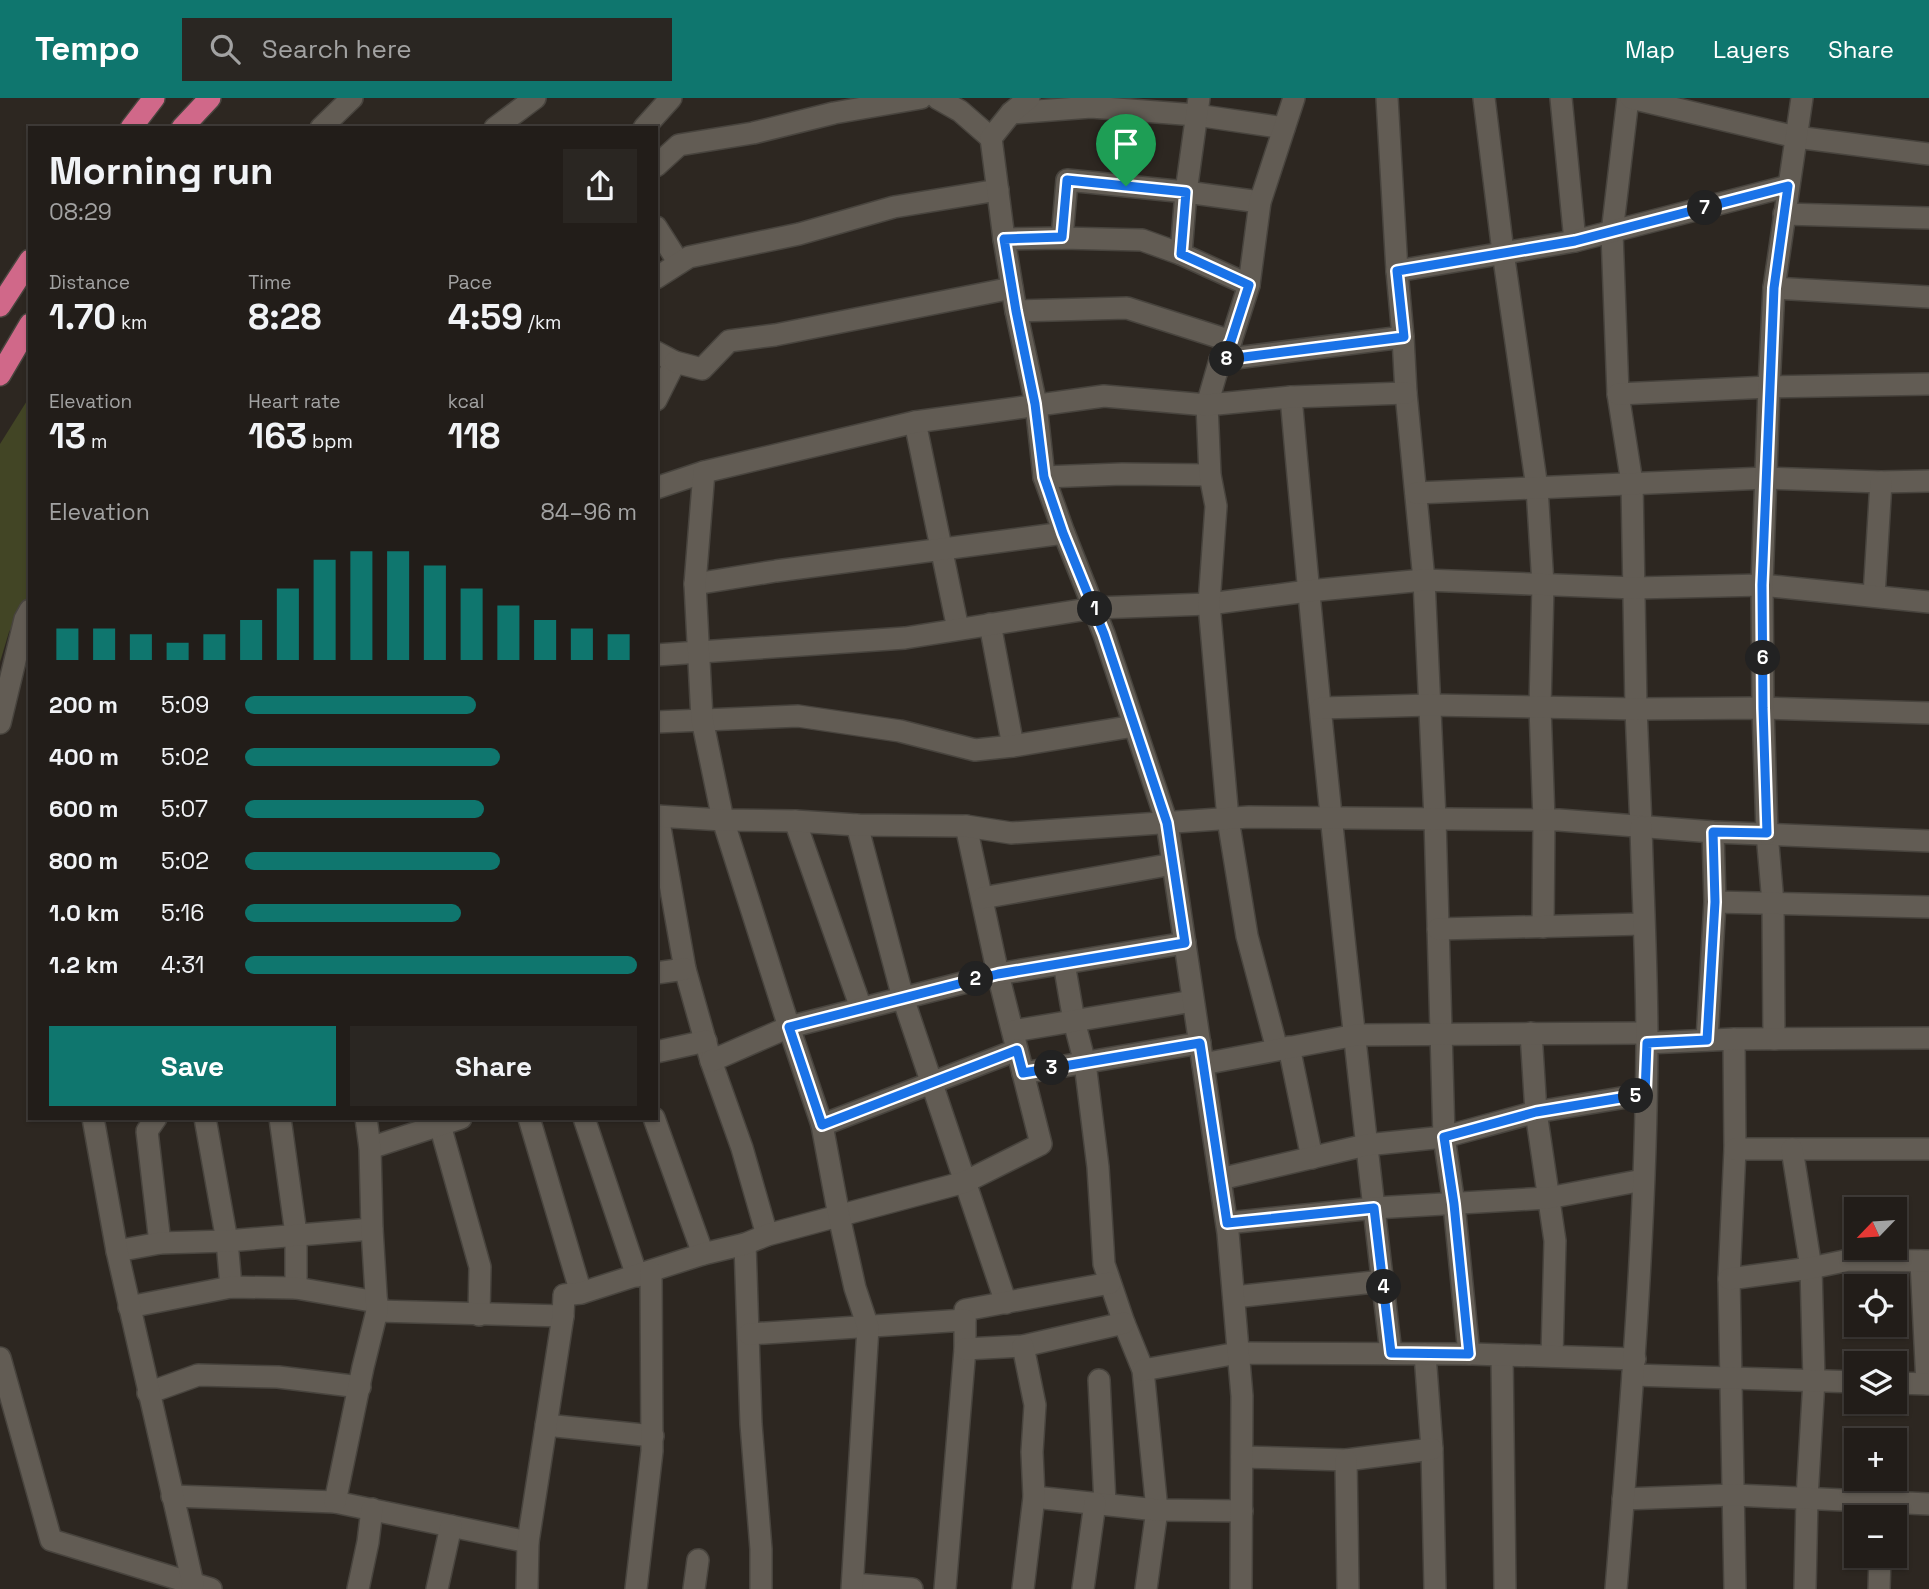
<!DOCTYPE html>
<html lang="en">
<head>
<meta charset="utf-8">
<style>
  body { margin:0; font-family:"Space Grotesk",sans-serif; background:#2a2622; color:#f1f3f6; height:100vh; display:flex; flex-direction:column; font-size:26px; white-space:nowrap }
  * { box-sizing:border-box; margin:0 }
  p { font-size:23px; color:#a2a2a2 }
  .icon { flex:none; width:38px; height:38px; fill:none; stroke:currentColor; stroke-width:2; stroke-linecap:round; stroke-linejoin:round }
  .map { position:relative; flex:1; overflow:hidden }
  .drawer { position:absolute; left:28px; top:28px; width:630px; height:994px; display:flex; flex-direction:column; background:#221d19; border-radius:0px; box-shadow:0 2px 5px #0004,0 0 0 2px #3f3b38 }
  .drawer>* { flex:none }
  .needle { width:46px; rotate:245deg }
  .fabs { position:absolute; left:1844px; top:1099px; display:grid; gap:14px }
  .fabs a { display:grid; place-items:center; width:63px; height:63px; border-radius:0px; background:#221d19; box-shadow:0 2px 5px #0004,0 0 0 2px #3f3b38; font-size:35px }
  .pin { position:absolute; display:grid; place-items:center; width:60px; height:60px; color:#fff; margin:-72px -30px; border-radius:50% 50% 50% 0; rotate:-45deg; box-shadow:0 0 7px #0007 }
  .pin .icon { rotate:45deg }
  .km { position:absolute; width:35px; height:35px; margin:-18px; border-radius:50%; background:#222; color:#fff; font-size:19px; line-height:35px; text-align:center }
  .round { display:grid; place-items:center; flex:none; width:74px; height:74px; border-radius:0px; background:#2a2622 }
  .summary { display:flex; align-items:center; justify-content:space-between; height:119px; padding:0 21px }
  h1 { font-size:38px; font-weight:800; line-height:52px }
  .stats { display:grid; grid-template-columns:repeat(3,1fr); gap:10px; height:119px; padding:7px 21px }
  .stats div { display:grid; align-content:center }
  .stats b { font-size:35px; font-weight:800 }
  .stats small { font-size:19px; font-weight:400 }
  .stats p { font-size:19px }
  .chart { height:196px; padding:14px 21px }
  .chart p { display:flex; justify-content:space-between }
  .chart svg { width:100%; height:126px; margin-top:7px; stroke:#0f766e; stroke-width:6 }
  .cta { display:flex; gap:14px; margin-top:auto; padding:14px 21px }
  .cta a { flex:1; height:80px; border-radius:0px; background:#0f766e; color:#fff; font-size:28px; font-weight:800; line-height:80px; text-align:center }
  .cta a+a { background:#2a2622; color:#f1f3f6 }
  ul { padding:0 21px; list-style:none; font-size:23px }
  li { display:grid; grid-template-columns:112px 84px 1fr; align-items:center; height:52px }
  li i { height:18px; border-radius:9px; background:#0f766e }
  header { display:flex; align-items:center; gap:42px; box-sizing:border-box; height:98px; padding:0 35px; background:#0f766e; color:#fff }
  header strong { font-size:33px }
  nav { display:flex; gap:38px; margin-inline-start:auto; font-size:24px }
  .search { width:490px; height:63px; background:#2a2622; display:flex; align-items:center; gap:18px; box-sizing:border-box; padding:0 24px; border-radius:0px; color:#a2a2a2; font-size:26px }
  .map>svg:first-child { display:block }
  .green { fill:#424525 }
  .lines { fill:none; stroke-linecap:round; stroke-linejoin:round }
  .minor-casing { stroke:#48443e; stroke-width:24 }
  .tertiary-casing { stroke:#48443e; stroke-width:24 }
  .trunk-casing { stroke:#48443e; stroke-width:24 }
  .minor { stroke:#625c54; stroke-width:21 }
  .tertiary { stroke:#625c54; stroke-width:21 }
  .trunk { stroke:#d06889; stroke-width:21 }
  .route-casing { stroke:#fff; stroke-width:14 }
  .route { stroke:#1a73e8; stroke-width:9 }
</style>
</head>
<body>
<header>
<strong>Tempo</strong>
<div class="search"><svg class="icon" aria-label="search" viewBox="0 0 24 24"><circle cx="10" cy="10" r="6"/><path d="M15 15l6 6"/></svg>Search here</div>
<nav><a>Map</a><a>Layers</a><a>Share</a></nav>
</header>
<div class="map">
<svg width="1929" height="1491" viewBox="0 0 1929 1491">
  <rect width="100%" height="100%" fill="#2d2721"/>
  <polygon class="green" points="30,298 30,496 9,534 0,564 0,346"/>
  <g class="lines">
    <g class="minor-casing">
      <g id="minor">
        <polyline points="937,0 960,13 991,40"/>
        <polyline points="1387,0 1397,173 1403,239 1406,295 1424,482 1435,721 1444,1039 1454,1106 1469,1256"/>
        <polyline points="1484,0 1503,154 1537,390 1543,487 1540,609 1544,722 1543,829"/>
        <polyline points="1561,0 1575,143"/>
        <polyline points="1628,0 1612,135 1618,296 1632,385 1636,611 1641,729"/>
        <polyline points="1631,0 1796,39 1929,56"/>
        <polyline points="1011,15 1091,9 1196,17 1284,30"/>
        <polyline points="321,30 352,0"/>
        <polyline points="495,30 535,0"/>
        <polyline points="644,30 671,0"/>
        <polyline points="656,68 679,47 753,35 834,15 921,0"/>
        <polyline points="1784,116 1929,120"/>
        <polyline points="656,129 679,165"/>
        <polyline points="1062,140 1067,82 1186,94 1260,104"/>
        <polyline points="1004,141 1062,140 1142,142 1181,156 1249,187"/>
        <polyline points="1181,156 1186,94 1199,0"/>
        <polyline points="1397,173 1575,143 1788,88"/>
        <polyline points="656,180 689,159 799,136 894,109 998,92"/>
        <polyline points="1774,190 1929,199"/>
        <polyline points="1016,213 1127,210 1231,243"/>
        <polyline points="656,254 675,264 656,302"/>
        <polyline points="1220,262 1403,239"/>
        <polyline points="675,264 702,271 729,243 775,237 1012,190"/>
        <polyline points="1618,296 1769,289 1929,286"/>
        <path d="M1291,299C1319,618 1353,937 1391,1255"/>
        <polyline points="915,324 958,531"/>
        <polyline points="1044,379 1122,376 1210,377"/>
        <polyline points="656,390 704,374"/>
        <polyline points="1416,395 1766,380 1881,384 1929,383"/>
        <polyline points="695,486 776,473 1064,435"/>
        <polyline points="1874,498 1881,384"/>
        <polyline points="990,526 1013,648"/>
        <polyline points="656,557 905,540 1094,510 1209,506 1308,493 1424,482 1635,490 1762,487 1929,504"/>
        <polyline points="1321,610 1430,607 1636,611 1763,610 1929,615"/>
        <polyline points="656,624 798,618 900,633 975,652 1013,648 1134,628"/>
        <polyline points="0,625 25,521 30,512"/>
        <polyline points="658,718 685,871 711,963 742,1050 767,1137"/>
        <polyline points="795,723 861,910"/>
        <polyline points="857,727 903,900 1006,1205"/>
        <polyline points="966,728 998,876 1023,975 1200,945"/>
        <polyline points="1767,735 1773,805 1774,941"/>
        <polyline points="982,800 1173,766"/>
        <polyline points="1715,804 1929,809"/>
        <polyline points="1438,831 1643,826"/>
        <polyline points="1064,865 1074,923 1085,965 1098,1069 1104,1166 1124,1225 1143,1272 1157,1412 1146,1491"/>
        <polyline points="656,875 685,871"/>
        <polyline points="1013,933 1193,903"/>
        <polyline points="1531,935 1536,1014 1555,1143 1552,1258"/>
        <polyline points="1734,941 1735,1051 1729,1181 1735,1491"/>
        <polyline points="1707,942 1715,804 1713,734"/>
        <polyline points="1647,945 1734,941 1929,940"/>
        <polyline points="1289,949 1312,1060"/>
        <polyline points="1277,951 1247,838 1228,721 1209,506 1216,408 1210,377 1207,307 1220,262 1231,243 1249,187 1260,104 1294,0"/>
        <polyline points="656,954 706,943"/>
        <polyline points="711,963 789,929 998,876 1185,845"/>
        <polyline points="1203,966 1356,937 1646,935"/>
        <polyline points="156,1020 147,1033 160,1145"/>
        <polyline points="205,1020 227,1143 231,1189"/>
        <polyline points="280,1020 296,1136 296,1190"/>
        <polyline points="529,1020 581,1195"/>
        <polyline points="584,1020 637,1178"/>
        <polyline points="654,1020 703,1156"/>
        <polyline points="440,1027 480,1169 479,1217"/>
        <polyline points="822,1027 1017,952"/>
        <polyline points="370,1050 461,1020"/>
        <polyline points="1735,1051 1929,1051"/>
        <polyline points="1792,1051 1811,1170 1814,1282 1807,1400 1805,1491"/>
        <polyline points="1220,1081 1366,1047 1444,1039 1536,1014 1645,996"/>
        <polyline points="1227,1125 1374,1110 1548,1100 1643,1082"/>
        <polyline points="745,1146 751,1326 761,1451 761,1491"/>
        <polyline points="117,1153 160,1145 227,1143 372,1131"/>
        <polyline points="1921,1163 1927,1286"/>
        <polyline points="1729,1181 1811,1170 1849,1162 1929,1163"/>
        <polyline points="1234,1199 1383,1183"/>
        <polyline points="129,1209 231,1189 296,1190 377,1204"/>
        <polyline points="377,1213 563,1218"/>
        <polyline points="965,1222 965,1212 1110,1185"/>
        <polyline points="749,1236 965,1222 965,1251 945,1491"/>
        <polyline points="965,1251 1023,1248 1124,1225"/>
        <polyline points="1425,1256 1432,1351 1435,1491"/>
        <polyline points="1502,1257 1505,1491"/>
        <polyline points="0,1260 51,1442 211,1491"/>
        <polyline points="1143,1272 1238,1255 1472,1256 1635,1261"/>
        <polyline points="1633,1277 1857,1284"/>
        <polyline points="1099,1282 1105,1406"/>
        <polyline points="1895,1285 1929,1286"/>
        <polyline points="148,1295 198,1277 278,1279 360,1289"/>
        <polyline points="546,1327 653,1338"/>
        <polyline points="1242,1359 1346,1362 1432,1351"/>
        <polyline points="1346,1362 1348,1491"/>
        <polyline points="172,1398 335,1404 528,1444"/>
        <polyline points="1034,1399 1157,1412 1242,1413"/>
        <polyline points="1623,1401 1734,1397 1929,1406"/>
        <polyline points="335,1404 363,1269 377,1213 372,1131 370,1050 366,1020"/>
        <polyline points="853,1486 912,1491"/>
        <polyline points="358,1491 368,1444 372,1411"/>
        <polyline points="437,1491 451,1428"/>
        <polyline points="527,1491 528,1444 563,1218 564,1197 581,1195 703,1156 745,1146 767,1137 965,1084 1041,1046 1023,975"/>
        <polyline points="636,1491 652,1353 651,1174"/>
        <polyline points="694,1491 698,1462"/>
        <polyline points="852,1491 868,1229 855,1190 839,1118 822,1027 789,929 723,722 702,621 695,486 704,374 915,324 1104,298 1207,307 1291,299 1406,295"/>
        <polyline points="1023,1491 1034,1399 1032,1354 1035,1307 1023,1248"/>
        <polyline points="1083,1491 1095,1405"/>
        <polyline points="1879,1491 1880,1458"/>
      </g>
    </g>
    <g class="tertiary-casing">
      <g id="tertiary">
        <polyline points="1029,0 1011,15 991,40 1004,141 1016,213 1036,306 1044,379 1064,435 1104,536 1167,725 1228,1135 1242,1298 1241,1491"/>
        <polyline points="656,718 723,722 795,723 857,727 966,728 1011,735 1249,719 1559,722 1713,734 1929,743"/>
        <polyline points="1767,735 1763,610 1762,487 1769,289 1774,190 1802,0"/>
        <polyline points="93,1020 117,1153 193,1486 192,1491"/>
        <path d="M1616,1491C1631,1310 1646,1128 1647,946C1647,874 1643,801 1641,729"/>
      </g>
    </g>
    <g class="trunk-casing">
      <g id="trunk">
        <polyline points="131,30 154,0"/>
        <polyline points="182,30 210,0"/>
        <polyline points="0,208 30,162"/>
        <polyline points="0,277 30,226"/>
      </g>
    </g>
    <use href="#minor" class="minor"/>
    <use href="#tertiary" class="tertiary"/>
    <use href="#trunk" class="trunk"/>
  </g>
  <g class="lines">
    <g class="route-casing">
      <polygon id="route" points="1067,82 1186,94 1181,156 1249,187 1231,243 1220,262 1404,239 1397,173 1575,143 1788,88 1774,190 1762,487 1763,610 1767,735 1713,734 1715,804 1707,942 1647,945 1645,996 1536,1014 1444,1039 1454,1106 1469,1256 1391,1255 1374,1110 1227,1125 1200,945 1023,975 1017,952 822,1027 789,929 998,876 1185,845 1167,725 1104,536 1063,435 1044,379 1035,306 1016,213 1004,141 1062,139"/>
    </g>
    <use href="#route" class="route"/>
  </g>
</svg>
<div class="fabs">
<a><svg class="needle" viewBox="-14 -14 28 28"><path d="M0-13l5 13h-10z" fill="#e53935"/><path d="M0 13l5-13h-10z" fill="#a2a2a2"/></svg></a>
<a><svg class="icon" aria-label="locate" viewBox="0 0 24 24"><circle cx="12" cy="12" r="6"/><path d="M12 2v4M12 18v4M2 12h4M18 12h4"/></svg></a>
<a><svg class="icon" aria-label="layers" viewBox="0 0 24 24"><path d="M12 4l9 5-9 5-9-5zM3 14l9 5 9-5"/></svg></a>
<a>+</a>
<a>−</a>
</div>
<div class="pin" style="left:1126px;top:88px;background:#1e9e55"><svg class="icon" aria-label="arrive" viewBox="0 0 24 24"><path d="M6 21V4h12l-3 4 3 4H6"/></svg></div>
<b class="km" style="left:1095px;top:511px">1</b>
<b class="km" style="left:976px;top:881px">2</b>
<b class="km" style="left:1052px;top:970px">3</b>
<b class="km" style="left:1384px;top:1189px">4</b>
<b class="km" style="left:1636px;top:998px">5</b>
<b class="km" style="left:1763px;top:560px">6</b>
<b class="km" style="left:1705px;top:110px">7</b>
<b class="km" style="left:1227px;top:261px">8</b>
<section class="drawer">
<div class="summary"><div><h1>Morning run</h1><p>08:29</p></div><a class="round"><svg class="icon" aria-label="share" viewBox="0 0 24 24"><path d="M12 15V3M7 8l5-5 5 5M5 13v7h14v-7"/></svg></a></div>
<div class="stats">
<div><p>Distance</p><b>1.70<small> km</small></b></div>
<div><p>Time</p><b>8:28</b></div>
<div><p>Pace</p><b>4:59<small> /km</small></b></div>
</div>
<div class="stats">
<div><p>Elevation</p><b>13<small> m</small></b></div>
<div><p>Heart rate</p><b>163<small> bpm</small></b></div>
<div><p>kcal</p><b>118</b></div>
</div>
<div class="chart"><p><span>Elevation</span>84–96 m</p>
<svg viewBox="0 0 160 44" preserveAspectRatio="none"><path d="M5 44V33M15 44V33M25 44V35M35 44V38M45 44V35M55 44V30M65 44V19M75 44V9M85 44V6M95 44V6M105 44V11M115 44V19M125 44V25M135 44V30M145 44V33M155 44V35"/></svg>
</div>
<ul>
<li><b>200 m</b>5:09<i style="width:59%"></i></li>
<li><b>400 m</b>5:02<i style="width:65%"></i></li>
<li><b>600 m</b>5:07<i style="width:61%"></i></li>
<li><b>800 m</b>5:02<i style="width:65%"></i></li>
<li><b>1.0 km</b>5:16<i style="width:55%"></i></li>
<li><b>1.2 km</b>4:31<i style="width:100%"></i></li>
</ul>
<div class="cta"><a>Save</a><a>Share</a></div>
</section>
</div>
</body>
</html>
